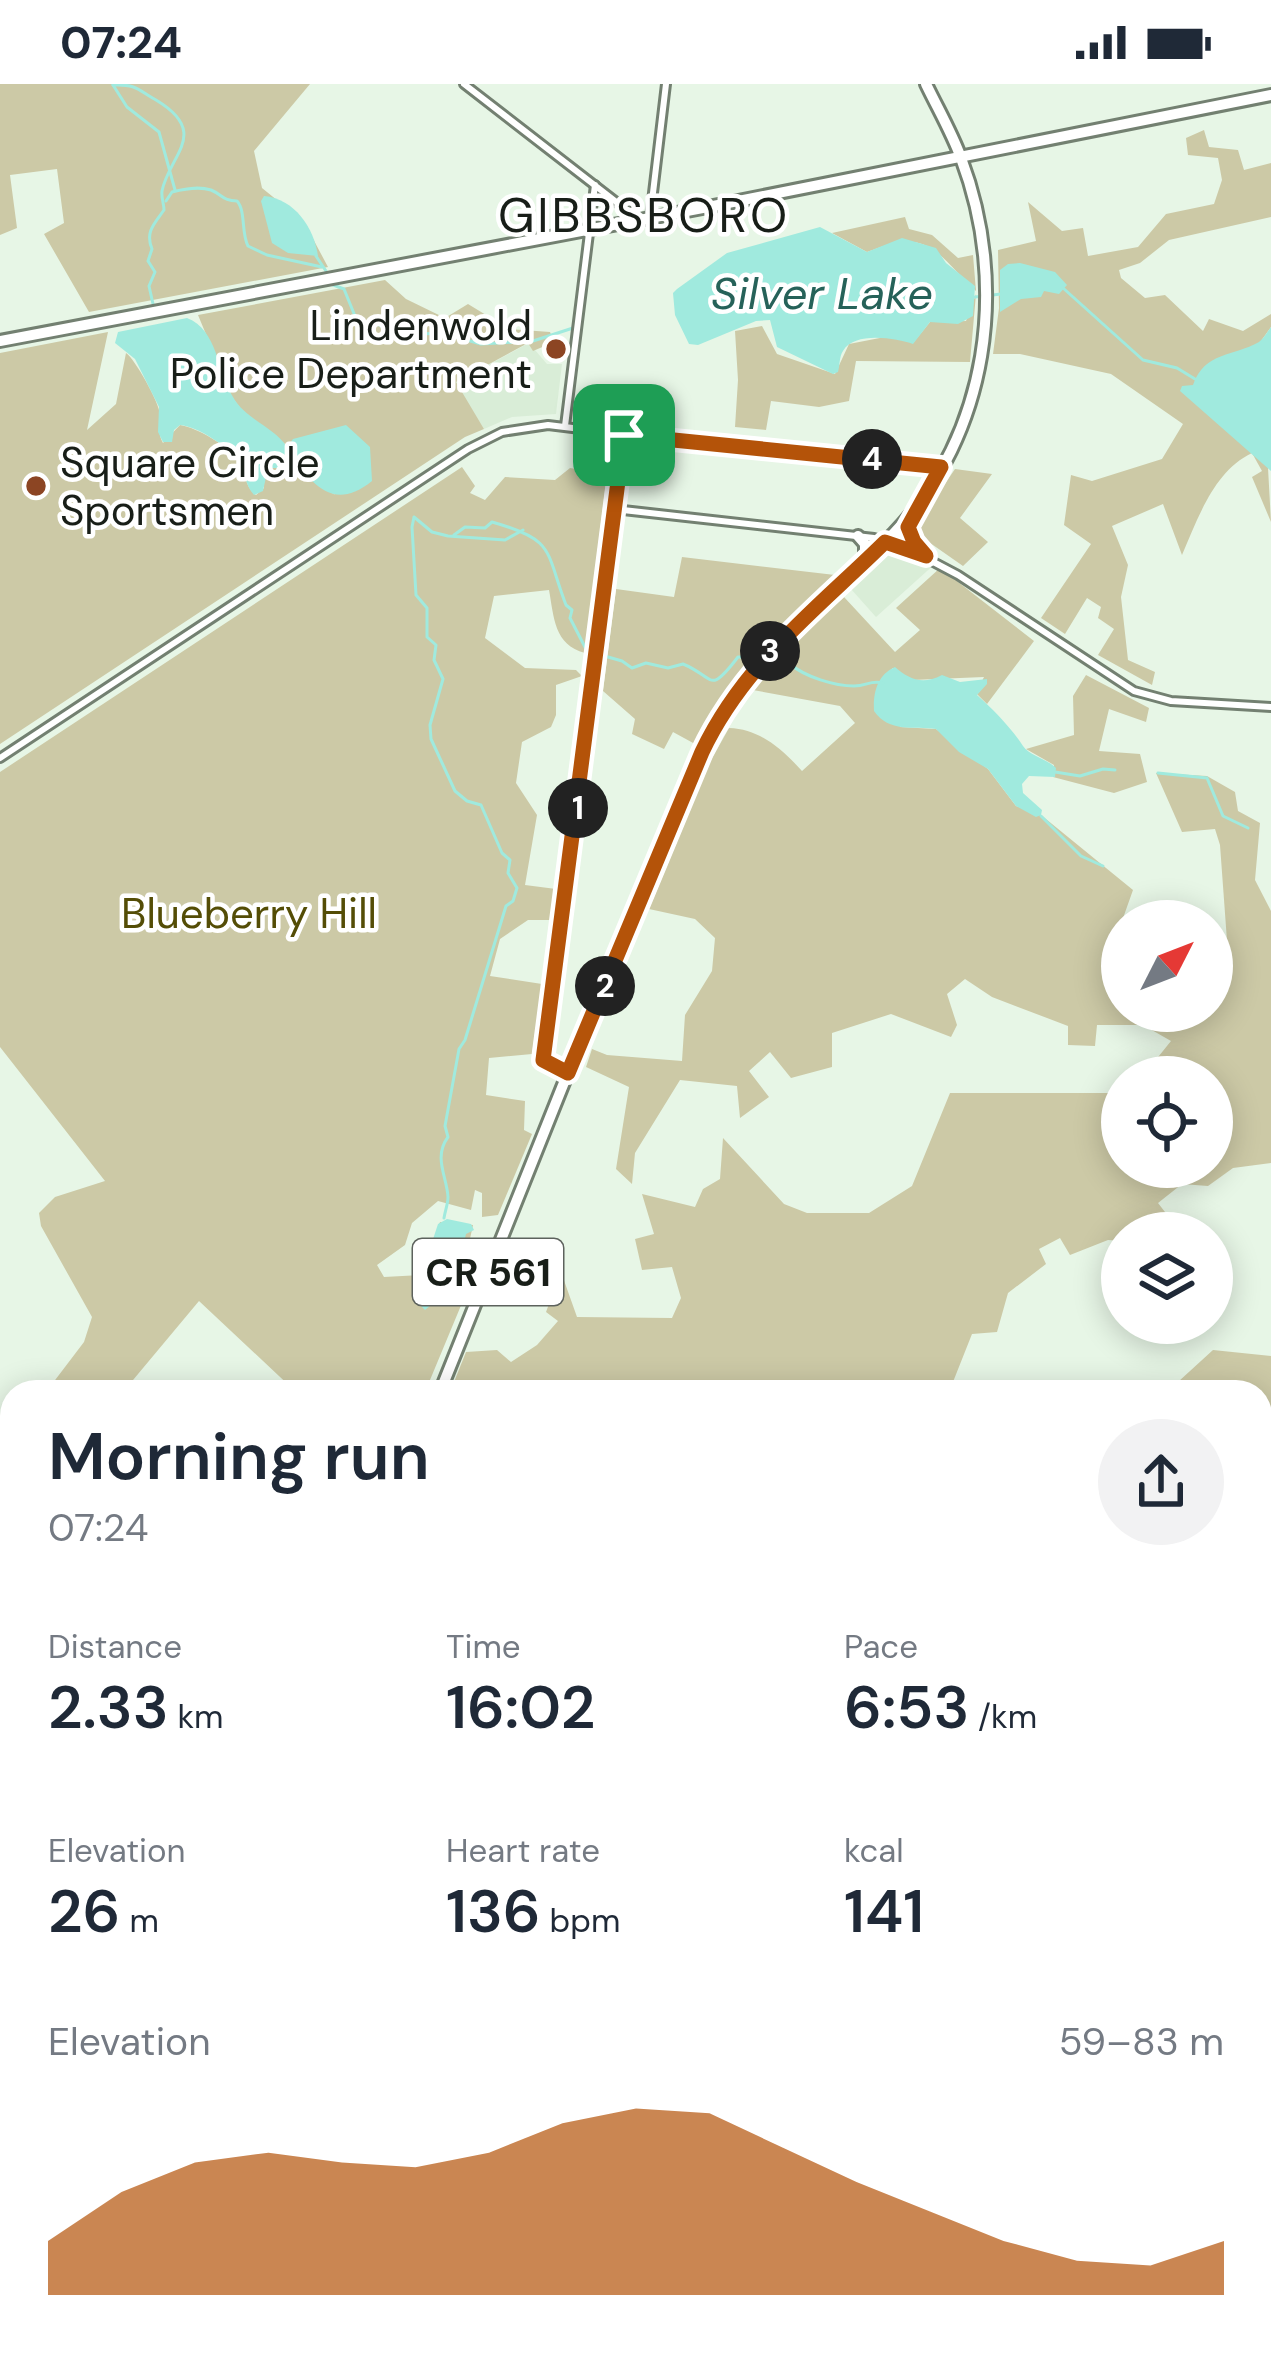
<!DOCTYPE html>
<html lang="en">
<head>
<meta charset="utf-8">
<style>
  body { margin:0; font-family:"DM Sans",sans-serif; background:#f2f2f3; color:#1f2937; height:100vh; display:flex; flex-direction:column; font-size:45px; white-space:nowrap }
  * { box-sizing:border-box; margin:0 }
  p { font-size:39px; color:#747a83 }
  .icon { flex:none; width:66px; height:66px; fill:none; stroke:currentColor; stroke-width:2; stroke-linecap:round; stroke-linejoin:round }
  .map { position:relative; flex:1; overflow:hidden }
  .side { position:absolute; left:0px; top:1296px; width:1272px; height:975px; display:flex; flex-direction:column; background:#fff; border-radius:36px 36px 0 0; box-shadow:0 6px 30px #0003 }
  .side>* { flex:none }
  .needle { width:78px; rotate:48deg }
  .controls { position:absolute; left:1101px; top:816px; display:grid; gap:24px }
  .controls a { display:grid; place-items:center; width:132px; height:132px; border-radius:50%; background:#fff; box-shadow:0 6px 30px #0003; font-size:60px }
  .pin { position:absolute; display:grid; place-items:center; width:102px; height:102px; color:#fff; margin:-51px; border-radius:24px; box-shadow:0 6px 18px #0006 }
  .km { position:absolute; width:60px; height:60px; margin:-30px; border-radius:50%; background:#222; color:#fff; font-size:33px; line-height:60px; text-align:center }
  .round { display:grid; place-items:center; flex:none; width:126px; height:126px; border-radius:63px; background:#f2f2f3 }
  .head { display:flex; align-items:center; justify-content:space-between; height:204px; padding:0 48px }
  h1 { font-size:66px; font-weight:600; line-height:90px }
  .figures { display:grid; grid-template-columns:repeat(3,1fr); gap:18px; height:204px; padding:12px 48px }
  .figures div { display:grid; align-content:center }
  .figures b { font-size:60px; font-weight:600 }
  .figures small { font-size:33px; font-weight:400 }
  .figures p { font-size:33px }
  .chart { height:336px; padding:24px 48px }
  .chart p { display:flex; justify-content:space-between }
  .chart svg { width:100%; height:216px; margin-top:12px; fill:#b45309; opacity:.7 }
  .status { display:flex; justify-content:space-between; align-items:center; height:84px; padding:0 60px; background:#fff; direction:ltr }
  .status svg { height:33px; fill:currentColor }
  .map>svg:first-child { display:block }
  .built { fill:#d9edd7 }
  .green { fill:#ccc9a6 }
  .water { fill:#a0eade }
  .lines { fill:none; stroke-linecap:round; stroke-linejoin:round }
  .stream { stroke:#a0eade; stroke-width:3 }
  .minor-casing { stroke:#738071; stroke-width:12 }
  .major-casing { stroke:#738071; stroke-width:16 }
  .minor { stroke:#fff; stroke-width:6 }
  .major { stroke:#fff; stroke-width:10 }
  .route-casing { stroke:#fff; stroke-width:24 }
  .route { stroke:#b45309; stroke-width:15 }
  .poi-dot { fill:#8c4523; stroke:#fff; stroke-width:4.5 }
  .labels { text-anchor:middle; dominant-baseline:central; stroke-width:9; stroke-linejoin:round; paint-order:stroke }
  .shield { fill:#fff; stroke:#5d625d; stroke-width:3 }
  .shield-label { font-size:39px; font-weight:bold; fill:#181e18 }
  .poi-label { font-size:42px; fill:#181e18; stroke:#fff; text-anchor:end }
  .park-label { font-size:42px; fill:#544d06; stroke:#fff }
  .water-label { font-size:45px; font-style:italic; fill:#266259; stroke:#fff }
  .quarter-label { font-size:48px; letter-spacing:3px; fill:#181e18; stroke:#fff }
</style>
</head>
<body>
<div class="status"><b>07:24</b><svg viewBox="0 0 49 12"><path d="M0 12V9h3v3zM5 12V6h3v6zM10 12V3h3v9zM15 12V0h3v12zM26 1h20v11H26zM47 4h2v5h-2z"/></svg></div>
<div class="map">
<svg width="1271" height="2270" viewBox="0 0 1271 2270">
  <rect width="100%" height="100%" fill="#e7f6e6"/>
  <g class="built">
    <polygon points="529,259 547,280 562,280 556,330 512,333 484,345 455,299"/>
    <polygon points="885,457 937,478 876,533 843,496"/>
  </g>
  <g class="green">
    <polygon points="0,0 310,0 254,67 262,104 304,138 328,183 89,228 44,150 64,139 57,85 10,91 17,144 0,151"/>
    <path d="M1204,46L1209,63L1238,66L1244,86L1271,79V133L1169,156L1140,179L1119,186L1121,194L1145,214L1165,211L1203,247L1209,235L1243,247L1271,230V243L1261,257L1271,438L1252,393L1262,387L1252,369C1214,387 1198,434 1182,471L1163,420L1112,442L1128,481L1121,513L1128,576L1155,588L1152,601L1098,571L1114,545L1098,534L1101,523L1087,514L1065,550L1041,534L1091,460L1064,441L1071,391L1092,397L1162,375L1183,340L1111,290L1020,270H993L999,224L998,166L1036,157L1028,118L1062,147L1083,144L1088,172L1138,163L1166,130L1214,120L1222,96L1218,74L1188,71L1186,54Z"/>
    <path d="M905,133L909,145L932,151L958,174L973,171L976,207C933,166 929,143 867,168L832,149Z"/>
    <path d="M385,196L406,215L445,234L468,220L509,245L550,248L554,258L533,267L528,259L456,298L484,345L465,353L0,660V269L108,248L87,346L116,320L126,269C135,275 159,318 160,330C162,343 156,346 163,359L180,341C198,344 227,361 239,377C247,390 243,400 256,411L264,404V388L273,383L285,386L290,382L286,372L290,369L297,383L335,411L289,363L245,331L232,313L198,231Z"/>
    <polygon points="976,210 970,278 856,277 849,317 819,323 771,317 766,346 735,343 738,296 735,247 762,242 777,270 835,290 849,260 890,252 913,259 930,238 966,237"/>
    <path d="M462,383L475,402L470,409L485,416L505,393L555,396L570,384L607,390L585,569C554,561 554,533 549,506L494,512L485,554L525,584L576,586L582,592L556,601V631L551,643L522,658L516,699L537,731L525,801L556,805L552,836H528L500,855L490,892L542,900L532,970L489,974L486,1011L525,1017L524,1046L532,1050L498,1131L482,1133V1109L475,1106L471,1126L438,1117L412,1139L405,1161L377,1181L384,1193L421,1191L440,1138L473,1141L462,1191L472,1195L425,1308H296L199,1217L123,1308H46L84,1258L92,1233L41,1142L39,1129L55,1113L105,1097L0,963V688Z"/>
    <polygon points="955,385 992,390 960,434 988,458 963,482 913,447"/>
    <path d="M682,473L835,491C777,544 730,587 695,660L673,648L664,665L632,650L635,635L603,607L616,505L674,513Z"/>
    <path d="M940,484L1034,557L987,620L976,609L984,593L912,596L892,584L900,643L936,645L988,685L1016,722L1041,731L1133,806L1122,837V927H1212V887L1229,884L1220,761L1215,745L1182,748L1156,689L1207,692L1235,708L1238,727L1260,739L1255,796L1271,827V1079L1233,1084L1208,1102L1182,1100L1158,1119L1172,1137L1153,1149H1122V1157L1108,1156L1070,1171L1060,1154L1039,1165L1046,1180L1008,1209L997,1248L972,1250L949,1308H450L466,1268L497,1266L511,1278L537,1261L558,1237L546,1228L561,1188L577,1233L672,1234L681,1214L672,1183L642,1186L635,1155L654,1150L642,1110L695,1123L703,1105L720,1095L723,1054L784,1120L807,1129H869L912,1102L950,1009H1122V1083H1212V993H1142L1171,957L1143,941H1097L1095,962L1068,961V942L992,913L965,895L947,910L957,941L951,953L891,930L832,949V983L791,994L770,968L749,987L769,1013L740,1034L737,1002L680,996L635,1069L632,1100L616,1085L629,1003L586,983L592,965L607,971L682,977L685,931L712,887L715,854L695,835L649,825L710,678L729,644C760,645 782,665 802,687L855,639L840,622L753,606L777,574L844,513L895,568L920,546L896,524Z"/>
    <polygon points="1086,591 1149,624 1146,638 1109,625 1099,667 1140,670 1147,698 1114,709 1053,693 1054,681 1026,665 1074,651 1073,612"/>
    <polygon points="1213,1266 1271,1272 1271,1401 1267,1407 1260,1404 1260,1308 1167,1308"/>
    <polygon points="988,2259 1159,2259 1160,2270 997,2270"/>
  </g>
  <g class="water">
    <path d="M264,112C295,115 314,144 318,172L288,169L272,159L261,117Z"/>
    <path d="M820,143L867,168L902,154L936,164L946,179L975,202L973,232L958,240L930,238L913,260C896,254 854,247 843,267C839,273 840,281 838,288L833,290L777,263L770,236L756,237L698,261L689,260L675,231L673,209L677,205L727,169Z"/>
    <polygon points="1020,179 1055,188 1067,201 1059,210 1044,207 1041,213 1021,215 1000,228 1000,186 1008,180"/>
    <path d="M187,234C218,246 217,287 233,313C246,336 273,342 287,363L293,355L346,341L370,363L372,397C331,430 312,397 288,369L289,384H268L263,407L254,411C244,400 246,387 238,376C225,361 199,343 180,341L174,346L172,358H163L158,348L159,323L135,275L115,259L118,248Z"/>
    <path d="M1271,243V387L1180,307L1182,302L1193,301C1205,267 1233,273 1259,258C1264,254 1267,248 1271,243Z"/>
    <path d="M895,583C908,594 921,602 942,591L960,598L987,595V600L977,611C994,626 1012,645 1023,662C1030,672 1047,675 1056,684L1055,693L1029,692L1022,700L1023,709L1042,726L1041,731L1036,733L1016,722L988,685L959,668L936,645C914,642 889,649 874,627C873,609 877,591 895,583Z"/>
    <polygon points="447,1135 471,1140 474,1146 466,1150 454,1202 425,1226 417,1218 418,1201 438,1140"/>
  </g>
  <g class="lines">
    <g class="stream">
      <path d="M113,1C137,0 138,6 156,16C211,49 169,71 162,107C161,113 164,120 164,126C154,140 145,148 152,165L148,177L155,188L149,202L153,220"/>
      <polyline points="113,1 127,23 159,48 175,106"/>
      <path d="M166,117L172,108C184,105 198,102 211,106C223,111 223,117 237,117C246,127 241,149 248,162L267,171L322,183"/>
      <polyline points="316,172 326,187"/>
      <polyline points="328,199 344,205 357,237 380,241 388,248 406,245 420,250 442,249 481,260 533,257 573,244"/>
      <polyline points="1063,204 1143,276 1177,284 1195,295"/>
      <polyline points="975,213 1001,210"/>
      <path d="M454,451L465,443L485,444L492,438C556,456 545,466 566,521L572,526L570,534L587,567L622,577L632,584L646,579L668,584L683,580C715,593 708,612 738,573H752"/>
      <path d="M770,579L777,583L790,580C805,593 835,602 854,602C867,602 870,596 883,599"/>
      <polyline points="1055,688 1080,692 1103,685 1115,686"/>
      <polyline points="1158,689 1207,694 1223,732 1248,744"/>
      <polyline points="1041,732 1081,772 1103,782"/>
      <path d="M444,1134C445,1127 448,1120 448,1113C447,1093 433,1073 448,1053L445,1042L459,965L465,956L506,822L513,817L517,804L508,789L510,776L502,769L481,721L467,717L455,707L431,655L430,641L443,595L434,576L436,561L427,553V524L416,511L412,443L414,433L432,448L448,452L505,456L523,446"/>
      <polyline points="1260,2099 1271,2099"/>
      <polyline points="1105,2270 1108,2259"/>
    </g>
    <g class="minor-casing">
      <g id="minor">
        <polyline points="464,0 637,134"/>
        <polyline points="650,134 666,0"/>
        <polyline points="565,342 595,101"/>
        <polyline points="614,425 874,454 907,464 958,491 1134,607 1171,617 1271,623"/>
        <polyline points="0,674 468,365 502,348 548,341 712,361 761,362 940,382"/>
        <polyline points="566,988 543,976 624,351"/>
        <polyline points="64,2263 81,2270"/>
      </g>
    </g>
    <g class="major-casing">
      <g id="major">
        <polyline points="0,257 708,123 1271,11"/>
        <path d="M912,435C902,451 917,459 926,472"/>
        <polyline points="858,452 865,460 865,475"/>
        <path d="M440,1308L563,1001L711,650C757,567 829,516 894,449C989,350 1009,201 961,74C952,49 938,25 926,0"/>
        <polyline points="61,2270 65,2259"/>
      </g>
    </g>
    <use href="#minor" class="minor"/>
    <use href="#major" class="major"/>
  </g>
  <g class="lines">
    <g class="route-casing">
      <path id="route" d="M624,351L941,383L908,443L914,458L926,472L885,458C817,525 744,579 702,668L568,989L543,976Z"/>
    </g>
    <use href="#route" class="route"/>
  </g>
  <g class="poi-dot">
    <circle cx="556" cy="265" r="12"/>
    <circle cx="36" cy="402" r="12"/>
  </g>
  <g class="labels">
    <rect class="shield" x="413" y="1155" width="150" height="66" rx="9"/>
    <g class="shield-label">
      <text x="488" y="1188">CR 561</text>
    </g>
    <g class="poi-label">
      <text x="532" y="241">Lindenwold<tspan x="532" dy="48">Police Department</tspan></text>
      <text x="60" y="378" text-anchor="start">Square Circle<tspan x="60" dy="48">Sportsmen</tspan></text>
    </g>
    <g class="park-label">
      <text x="249" y="829">Blueberry Hill</text>
    </g>
    <g class="water-label">
      <text x="822" y="209">Silver Lake</text>
    </g>
    <g class="quarter-label">
      <text x="644" y="131">GIBBSBORO</text>
    </g>
  </g>
</svg>
<div class="controls">
<a><svg class="needle" viewBox="-14 -14 28 28"><path d="M0-13l5 13h-10z" fill="#e53935"/><path d="M0 13l5-13h-10z" fill="#747a83"/></svg></a>
<a><svg class="icon" aria-label="locate" viewBox="0 0 24 24"><circle cx="12" cy="12" r="6"/><path d="M12 2v4M12 18v4M2 12h4M18 12h4"/></svg></a>
<a><svg class="icon" aria-label="layers" viewBox="0 0 24 24"><path d="M12 4l9 5-9 5-9-5zM3 14l9 5 9-5"/></svg></a>
</div>
<div class="pin" style="left:624px;top:351px;background:#1e9e55"><svg class="icon" aria-label="arrive" viewBox="0 0 24 24"><path d="M6 21V4h12l-3 4 3 4H6"/></svg></div>
<b class="km" style="left:578px;top:724px">1</b>
<b class="km" style="left:605px;top:902px">2</b>
<b class="km" style="left:770px;top:567px">3</b>
<b class="km" style="left:872px;top:375px">4</b>
<section class="side">
<div class="head"><div><h1>Morning run</h1><p>07:24</p></div><a class="round"><svg class="icon" aria-label="share" viewBox="0 0 24 24"><path d="M12 15V3M7 8l5-5 5 5M5 13v7h14v-7"/></svg></a></div>
<div class="figures">
<div><p>Distance</p><b>2.33<small> km</small></b></div>
<div><p>Time</p><b>16:02</b></div>
<div><p>Pace</p><b>6:53<small> /km</small></b></div>
</div>
<div class="figures">
<div><p>Elevation</p><b>26<small> m</small></b></div>
<div><p>Heart rate</p><b>136<small> bpm</small></b></div>
<div><p>kcal</p><b>141</b></div>
</div>
<div class="chart"><p><span>Elevation</span>59–83 m</p>
<svg viewBox="0 0 160 44" preserveAspectRatio="none"><path d="M0 44V33L10 23L20 17L30 15L40 17L50 18L60 15L70 9L80 6L90 7L100 14L110 21L120 27L130 33L140 37L150 38L160 33V44z"/></svg>
</div>
</section>
</div>
</body>
</html>
